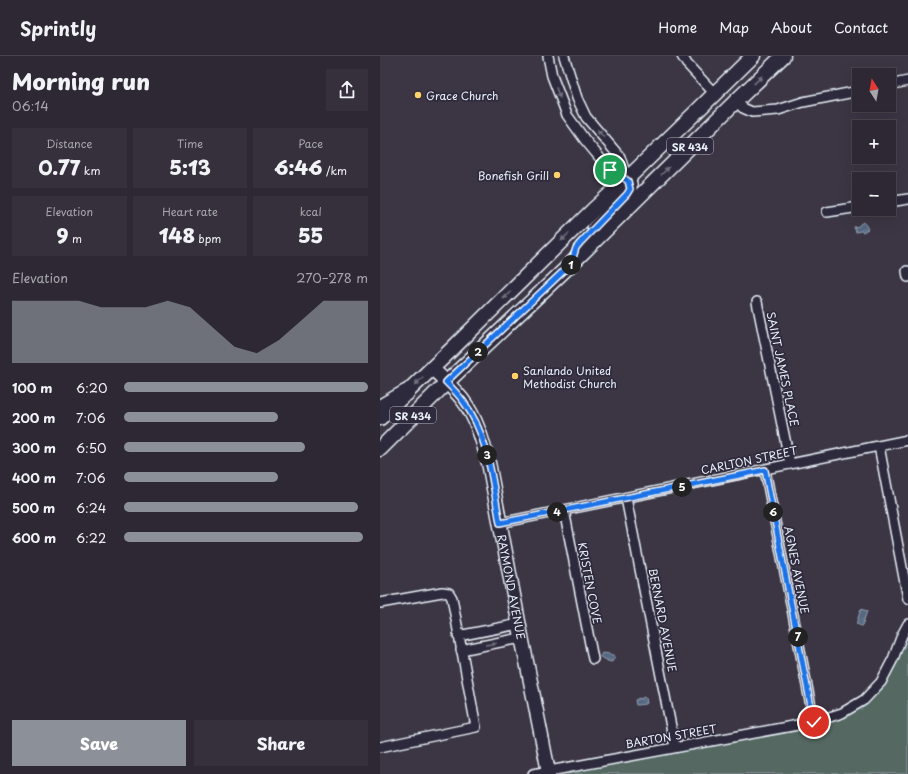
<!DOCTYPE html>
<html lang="en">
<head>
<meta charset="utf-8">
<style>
  body { margin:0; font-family:"Playpen Sans",sans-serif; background:#35303b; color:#f1f3f6; height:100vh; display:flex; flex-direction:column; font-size:15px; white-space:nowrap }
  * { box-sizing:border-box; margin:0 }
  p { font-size:13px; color:#a7a6ac }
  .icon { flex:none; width:22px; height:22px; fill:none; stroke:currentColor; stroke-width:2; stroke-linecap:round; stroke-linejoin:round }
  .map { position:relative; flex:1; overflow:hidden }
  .details { display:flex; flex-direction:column; background:#2d2833; width:380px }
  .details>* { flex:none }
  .needle { width:26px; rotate:349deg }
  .buttons { position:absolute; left:472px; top:12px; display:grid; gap:8px }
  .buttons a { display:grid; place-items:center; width:44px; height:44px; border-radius:0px; background:#2d2833; box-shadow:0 4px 16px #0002,0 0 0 1px #48444e; font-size:20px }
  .pin { position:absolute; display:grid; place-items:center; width:34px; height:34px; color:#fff; margin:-17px; border:2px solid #fff; border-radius:50%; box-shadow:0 1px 4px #0007 }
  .km { position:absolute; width:20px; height:20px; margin:-10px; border-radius:50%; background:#222; color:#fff; font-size:11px; line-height:20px; text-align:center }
  .round { display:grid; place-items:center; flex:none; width:42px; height:42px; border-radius:0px; background:#35303b }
  .head { display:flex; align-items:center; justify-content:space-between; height:68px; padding:0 12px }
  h1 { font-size:22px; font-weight:800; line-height:30px }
  .figures { display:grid; grid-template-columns:repeat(3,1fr); gap:6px; height:68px; padding:4px 12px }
  .figures div { display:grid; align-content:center; border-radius:0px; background:#35303b; text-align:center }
  .figures b { font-size:20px; font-weight:800 }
  .figures small { font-size:11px; font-weight:400 }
  .figures p { font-size:11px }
  .chart { height:112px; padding:8px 12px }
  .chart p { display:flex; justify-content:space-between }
  .chart svg { width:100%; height:72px; margin-top:4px; fill:#8c9099; opacity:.7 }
  .primary-button { display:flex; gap:8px; margin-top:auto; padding:8px 12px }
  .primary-button a { flex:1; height:46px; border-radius:0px; background:#8c9099; color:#fff; font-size:16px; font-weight:800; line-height:46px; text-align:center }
  .primary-button a+a { background:#35303b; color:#f1f3f6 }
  ul { padding:0 12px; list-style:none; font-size:13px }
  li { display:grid; grid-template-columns:64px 48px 1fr; align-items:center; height:30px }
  li i { height:10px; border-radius:5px; background:#8c9099 }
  header { display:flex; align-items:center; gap:24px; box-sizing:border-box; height:56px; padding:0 20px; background:#2d2833; border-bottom:1px solid #48444e }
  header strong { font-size:19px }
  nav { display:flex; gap:22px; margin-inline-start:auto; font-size:14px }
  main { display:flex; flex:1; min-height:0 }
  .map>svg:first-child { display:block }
  .grass { fill:#546862; stroke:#9eacad }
  .water { fill:url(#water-waves); stroke:#909eb0 }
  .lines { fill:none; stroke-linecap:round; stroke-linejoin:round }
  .street-casing { stroke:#e8f1f8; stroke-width:12 }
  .secondary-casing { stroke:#e8f1f8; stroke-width:16 }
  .primary-casing { stroke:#e8f1f8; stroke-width:17 }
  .highway-casing { stroke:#e8f1f8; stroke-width:19 }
  .street { stroke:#2f2a3d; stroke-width:9 }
  .secondary { stroke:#2f2a3d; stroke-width:13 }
  .primary { stroke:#2f2a3d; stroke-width:14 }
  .highway { stroke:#2f2a3d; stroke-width:16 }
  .oneway { fill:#70707e }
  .route-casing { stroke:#fff; stroke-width:8 }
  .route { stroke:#1a73e8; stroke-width:5 }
  .poi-dot { fill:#ffd166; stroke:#2f2a3d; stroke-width:1.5 }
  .labels { text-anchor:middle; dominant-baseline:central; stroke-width:3.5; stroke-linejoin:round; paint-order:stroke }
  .shield { fill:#2f2a3d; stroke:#b0b5c0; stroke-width:1 }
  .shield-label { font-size:10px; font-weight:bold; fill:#e8f1f8 }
  .poi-label { font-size:11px; fill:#e8f1f8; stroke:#2f2a3d; text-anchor:start }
  .street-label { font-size:11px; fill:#e8f1f8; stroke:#2f2a3d }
</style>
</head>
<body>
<header>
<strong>Sprintly</strong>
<nav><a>Home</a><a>Map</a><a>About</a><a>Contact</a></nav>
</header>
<main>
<section class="details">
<div class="head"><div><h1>Morning run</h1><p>06:14</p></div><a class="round"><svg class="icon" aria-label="share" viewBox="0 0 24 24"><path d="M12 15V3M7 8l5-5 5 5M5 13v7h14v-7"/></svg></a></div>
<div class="figures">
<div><p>Distance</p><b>0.77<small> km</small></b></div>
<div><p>Time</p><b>5:13</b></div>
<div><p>Pace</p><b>6:46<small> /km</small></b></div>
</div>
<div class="figures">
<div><p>Elevation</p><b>9<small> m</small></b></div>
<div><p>Heart rate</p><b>148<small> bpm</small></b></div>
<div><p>kcal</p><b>55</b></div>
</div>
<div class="chart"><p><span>Elevation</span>270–278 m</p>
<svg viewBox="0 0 160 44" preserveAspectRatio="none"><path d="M0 44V6L10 6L20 6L30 6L40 10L50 10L60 10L70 6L80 10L90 22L100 34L110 38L120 30L130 18L140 6L150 6L160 6V44z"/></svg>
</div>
<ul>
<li><b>100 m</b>6:20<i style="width:100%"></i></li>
<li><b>200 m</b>7:06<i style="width:63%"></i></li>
<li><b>300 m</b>6:50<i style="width:74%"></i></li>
<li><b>400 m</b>7:06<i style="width:63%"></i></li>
<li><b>500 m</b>6:24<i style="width:96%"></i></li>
<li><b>600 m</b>6:22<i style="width:98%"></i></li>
</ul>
<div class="primary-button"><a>Save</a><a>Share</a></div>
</section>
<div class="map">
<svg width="528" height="718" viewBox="0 0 528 718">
  <defs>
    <pattern id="water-waves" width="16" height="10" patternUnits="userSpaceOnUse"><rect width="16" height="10" fill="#566780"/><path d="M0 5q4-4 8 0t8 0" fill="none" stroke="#6e7d93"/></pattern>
  </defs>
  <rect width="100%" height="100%" fill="#3c3644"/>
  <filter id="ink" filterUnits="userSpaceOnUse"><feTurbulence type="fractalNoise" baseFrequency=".025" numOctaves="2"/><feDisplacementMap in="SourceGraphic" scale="8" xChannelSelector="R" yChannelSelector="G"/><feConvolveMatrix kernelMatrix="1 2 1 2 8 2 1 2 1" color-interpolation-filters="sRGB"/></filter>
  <g filter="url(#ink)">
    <polygon class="grass" points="528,578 528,718 183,718 185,715 432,672 463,662 486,649 504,629 517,606 523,589"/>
    <g class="water">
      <polygon points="484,166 488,173 483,176 481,175 476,176 474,171 479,170 480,168"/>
      <polygon points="481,553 487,555 482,570 476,568"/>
      <polygon points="222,597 230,598 235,600 232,606 227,605 227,604 220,601"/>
      <polygon points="263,641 266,642 267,647 266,648 256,649 255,644 259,642 261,643"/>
    </g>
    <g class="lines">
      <g class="street-casing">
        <g id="street">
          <polyline points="168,0 172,20 187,59 205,84 230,114 237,117 247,123"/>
          <polyline points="184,0 197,42 206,61 240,101 247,123"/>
          <polyline points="302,0 307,8 335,38"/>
          <polyline points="509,29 528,25"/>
          <polyline points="356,45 363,52 372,56 398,54 423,46 479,35"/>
          <polyline points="509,146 528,143"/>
          <polyline points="447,156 479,151"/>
          <polyline points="527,215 528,221"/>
          <polyline points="377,246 410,408"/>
          <polyline points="499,390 528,543"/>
          <polyline points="385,414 434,666"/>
          <polyline points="246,442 295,691"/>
          <polyline points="184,454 213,603"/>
          <polyline points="120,467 528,384"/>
          <polyline points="0,547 62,536 69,537 72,542 96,671 0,691"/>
          <polyline points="78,580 139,568"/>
          <polyline points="81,594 141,582"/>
          <polyline points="153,718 434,666 462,657 484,644 501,626 513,603 522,579 528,568"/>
        </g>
      </g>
      <g class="secondary-casing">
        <g id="secondary">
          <path id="s1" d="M52,312C62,322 73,332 82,343C97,362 103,386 109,409L139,568L169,718"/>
        </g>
      </g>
      <g class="primary-casing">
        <g id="primary">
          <path d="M215,172L247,138C250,133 251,128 247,123"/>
          <polyline points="0,362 71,294 213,154 247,123 314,58 373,0"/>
          <polyline points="0,393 67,326 191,208 356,45 403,0"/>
        </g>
      </g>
      <g class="highway-casing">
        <polyline id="highway" points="0,352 26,337"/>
      </g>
      <use href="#street" class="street"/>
      <use href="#secondary" class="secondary"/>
      <use href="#primary" class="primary"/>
      <use href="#highway" class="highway"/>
    </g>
    <defs><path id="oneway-solid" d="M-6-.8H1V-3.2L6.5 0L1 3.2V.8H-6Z"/></defs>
    <g class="oneway">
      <use href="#oneway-solid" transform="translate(378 24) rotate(-44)"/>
      <use href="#oneway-solid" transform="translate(178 37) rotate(69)"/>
      <use href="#oneway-solid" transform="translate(221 78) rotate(-131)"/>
      <use href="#oneway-solid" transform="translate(285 115) rotate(-45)"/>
      <use href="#oneway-solid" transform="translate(185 181) rotate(135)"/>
      <use href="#oneway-solid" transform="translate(127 239) rotate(135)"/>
      <use href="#oneway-solid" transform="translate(39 325) rotate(136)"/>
      <use href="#oneway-solid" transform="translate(111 588) rotate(-11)"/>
    </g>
  </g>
  <g class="lines" filter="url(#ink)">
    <g class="route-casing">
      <path id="route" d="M230,114L237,117L248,125L250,133L247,138L200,187L196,192L191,208L66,326C72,332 78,338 83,345C109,379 112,426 120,467L385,414L434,666"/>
    </g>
    <use href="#route" class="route"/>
  </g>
  <g class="poi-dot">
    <circle cx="38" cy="39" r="4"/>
    <circle cx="177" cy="119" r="4"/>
    <circle cx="135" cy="320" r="4"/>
  </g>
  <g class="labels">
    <g class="shield">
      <rect x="287" y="82" width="46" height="16" rx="3"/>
      <rect x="10" y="351" width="46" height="16" rx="3"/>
    </g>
    <g class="shield-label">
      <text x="310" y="90">SR 434</text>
      <text x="33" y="359">SR 434</text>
    </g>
    <g class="poi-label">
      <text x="46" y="39">Grace Church</text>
      <text x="169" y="119" text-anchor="end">Bonefish Grill</text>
      <text x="143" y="314">Sanlando United<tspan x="143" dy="13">Methodist Church</tspan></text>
    </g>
    <g class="street-label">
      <text transform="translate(403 313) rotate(78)">SAINT JAMES PLACE</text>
      <text transform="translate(369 404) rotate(-12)">CARLTON STREET</text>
      <text transform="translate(417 514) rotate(79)">AGNES AVENUE</text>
      <text transform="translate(210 527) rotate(79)">KRISTEN COVE</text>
      <text stroke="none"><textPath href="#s1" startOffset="239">RAYMOND AVENUE</textPath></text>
      <text transform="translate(283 564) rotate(79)">BERNARD AVENUE</text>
      <text transform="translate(291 680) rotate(-10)">BARTON STREET</text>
    </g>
  </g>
</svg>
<div class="buttons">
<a><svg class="needle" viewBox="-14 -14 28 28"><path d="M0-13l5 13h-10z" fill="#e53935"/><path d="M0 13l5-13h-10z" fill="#a7a6ac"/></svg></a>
<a>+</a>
<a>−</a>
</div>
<div class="pin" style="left:230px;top:114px;background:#1e9e55"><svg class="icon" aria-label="arrive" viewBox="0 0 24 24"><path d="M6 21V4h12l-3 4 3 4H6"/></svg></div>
<div class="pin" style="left:434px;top:666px;background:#d93025"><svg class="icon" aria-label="check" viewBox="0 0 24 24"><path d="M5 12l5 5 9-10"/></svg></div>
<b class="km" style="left:191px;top:209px">1</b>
<b class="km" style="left:98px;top:296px">2</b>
<b class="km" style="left:107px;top:399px">3</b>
<b class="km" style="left:177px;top:456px">4</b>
<b class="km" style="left:302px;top:431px">5</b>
<b class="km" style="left:393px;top:456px">6</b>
<b class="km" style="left:418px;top:581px">7</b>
</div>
</main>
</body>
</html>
